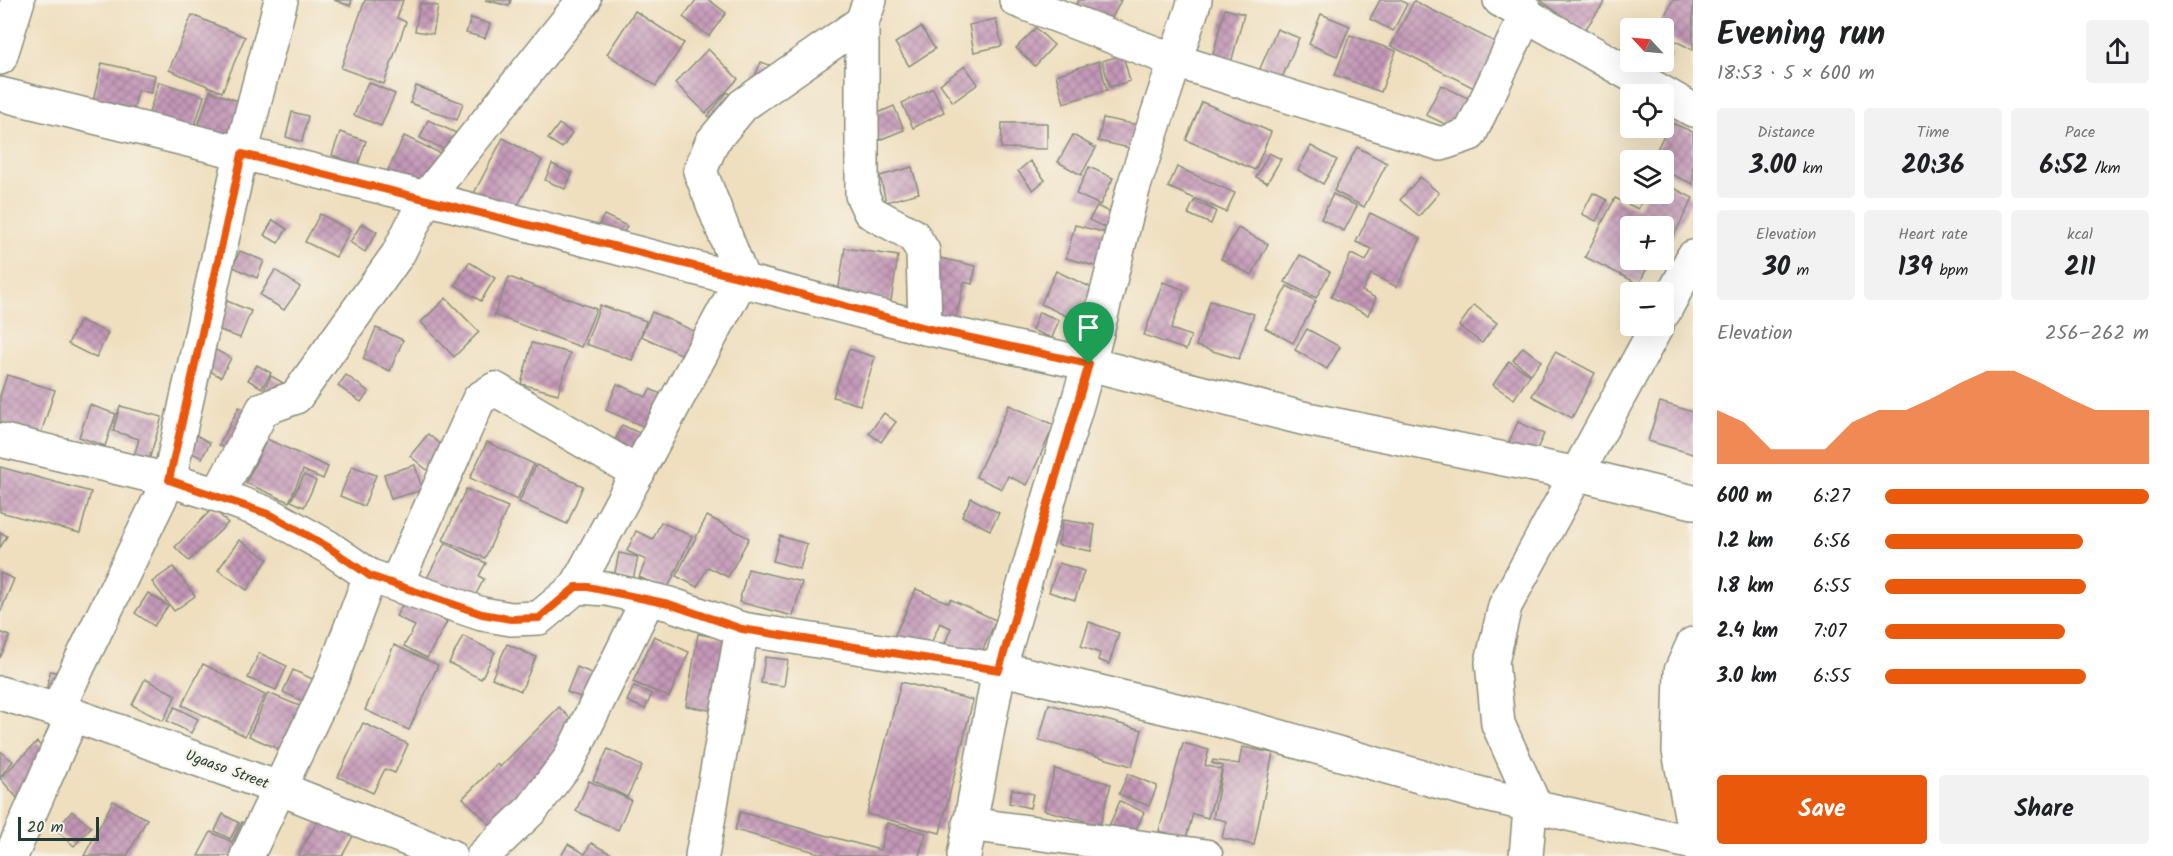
<!DOCTYPE html>
<html lang="en">
<head>
<meta charset="utf-8">
<style>
  body { margin:0; font-family:Kalam,sans-serif; background:#f2f2f2; color:#202124; height:100vh; display:flex; flex-direction:column; font-size:22px; white-space:nowrap }
  * { box-sizing:border-box; margin:0 }
  p { font-size:20px; color:#757577 }
  .icon { flex:none; width:33px; height:33px; fill:none; stroke:currentColor; stroke-width:2; stroke-linecap:round; stroke-linejoin:round }
  .map { position:relative; flex:1; overflow:hidden }
  .sheet { display:flex; flex-direction:column; background:#fff; width:480px }
  .sheet>* { flex:none }
  .needle { width:39px; rotate:296deg }
  .fabs { position:absolute; left:1620px; top:18px; display:grid; gap:12px }
  .fabs a { display:grid; place-items:center; width:54px; height:54px; border-radius:6px; background:#fff; box-shadow:0 6px 24px #0002; font-size:30px }
  .scale { position:absolute; left:18px; bottom:15px; width:81px; box-sizing:border-box; padding-left:6px; border:3px solid #1f3d34; border-top:0; font-size:16px; line-height:21px; white-space:nowrap; color:#1f3d34; -webkit-text-stroke:4px #f7f3e8; paint-order:stroke }
  .pin { position:absolute; display:grid; place-items:center; width:51px; height:51px; color:#fff; margin:-62px -26px; border-radius:50% 50% 50% 0; rotate:-45deg; box-shadow:0 0 6px #0007 }
  .pin .icon { rotate:45deg }
  .round { display:grid; place-items:center; flex:none; width:63px; height:63px; border-radius:6px; background:#f2f2f2 }
  .headline { display:flex; align-items:center; justify-content:space-between; height:102px; padding:0 24px }
  h1 { font-size:33px; font-weight:700; line-height:45px }
  .metrics { display:grid; grid-template-columns:repeat(3,1fr); gap:9px; height:102px; padding:6px 24px }
  .metrics div { display:grid; align-content:center; border-radius:6px; background:#f2f2f2; text-align:center }
  .metrics b { font-size:26px; font-weight:700 }
  .metrics small { font-size:16px; font-weight:400 }
  .metrics p { font-size:16px }
  .chart { height:168px; padding:12px 24px }
  .chart p { display:flex; justify-content:space-between }
  .chart svg { width:100%; height:108px; margin-top:6px; fill:#ea580c; opacity:.7 }
  .action { display:flex; gap:12px; margin-top:auto; padding:12px 24px }
  .action a { flex:1; height:69px; border-radius:6px; background:#ea580c; color:#fff; font-size:24px; font-weight:700; line-height:69px; text-align:center }
  .action a+a { background:#f2f2f2; color:#202124 }
  ul { padding:0 24px; list-style:none; font-size:20px }
  li { display:grid; grid-template-columns:96px 72px 1fr; align-items:center; height:45px }
  li i { height:15px; border-radius:8px; background:#ea580c }
  main { display:flex; flex:1; min-height:0 }
  .map>svg:first-child { display:block }
  .building { fill:url(#building-cross-hatch) }
  .lines { fill:none; stroke-linecap:round; stroke-linejoin:round }
  .minor-casing { stroke:#878e7a; stroke-width:36 }
  .minor { stroke:#fff; stroke-width:33 }
  .route-casing { stroke:#fff; stroke-width:12 }
  .route { stroke:#ea580c; stroke-width:8 }
  .labels { text-anchor:middle; dominant-baseline:central; stroke-width:5; stroke-linejoin:round; paint-order:stroke }
  .street-label { font-size:15px; fill:#1f3d34; stroke:#f7f3e8 }
</style>
</head>
<body>
<main>
<div class="map">
<svg width="1693" height="856" viewBox="0 0 1693 856">
  <defs>
    <pattern id="building-cross-hatch" width="8" height="8" patternUnits="userSpaceOnUse" patternTransform="scale(1.5)"><rect width="8" height="8" fill="#c498b8"/><path d="M0 0l8 8M0 8l8-8" fill="none" stroke="#9f7d96"/></pattern>
  </defs>
  <rect width="100%" height="100%" fill="#f7f3e8"/>
  <filter id="ink" filterUnits="userSpaceOnUse"><feTurbulence type="fractalNoise" baseFrequency=".0167" numOctaves="2"/><feDisplacementMap in="SourceGraphic" scale="12" xChannelSelector="R" yChannelSelector="G"/><feConvolveMatrix kernelMatrix="1 2 1 2 8 2 1 2 1" color-interpolation-filters="sRGB"/></filter>
  <filter id="wash" filterUnits="userSpaceOnUse"><feTurbulence type="fractalNoise" baseFrequency=".008" numOctaves="4" result="noise"/><feDisplacementMap in="SourceGraphic" scale="24" xChannelSelector="R" yChannelSelector="G"/><feGaussianBlur stdDeviation="1.35" result="paint"/><feColorMatrix in="noise" values="0 0 0 0 0 0 0 0 0 0 0 0 0 0 0 0 0 1.4 0 .05"/><feComposite in="paint" operator="in"/></filter>
  <g filter="url(#wash)">
    <rect width="100%" height="100%" fill="#efdfbf"/>
    <g id="blocks">
      <g class="building">
        <polygon points="334,0 352,0 350,6"/>
        <polygon points="365,0 403,0 397,18 406,22 384,84 341,68"/>
        <polygon points="485,0 511,0 509,6"/>
        <polygon points="696,0 709,0 726,13 709,36 683,17"/>
        <polygon points="1079,0 1121,0 1109,24 1075,6"/>
        <polygon points="1380,0 1400,0 1407,4 1393,31 1370,19"/>
        <polygon points="1540,0 1606,0 1584,31"/>
        <polygon points="1673,0 1693,0 1693,50 1664,35 1664,28 1658,28"/>
        <polygon points="1414,1 1505,47 1482,92 1391,46"/>
        <polygon points="420,3 438,6 433,34 415,31"/>
        <polygon points="1225,9 1244,14 1231,63 1212,58"/>
        <polygon points="635,11 684,43 656,86 607,54"/>
        <polygon points="1321,14 1350,26 1337,56 1309,44"/>
        <polygon points="192,15 245,37 222,92 169,70"/>
        <polygon points="471,18 490,24 485,38 466,33"/>
        <polygon points="996,19 1002,46 974,52 969,25"/>
        <polygon points="921,27 935,49 909,66 895,43"/>
        <polygon points="1036,28 1054,45 1035,66 1016,48"/>
        <polygon points="1277,29 1299,38 1281,80 1259,71"/>
        <polygon points="1350,35 1396,51 1381,92 1335,75"/>
        <polygon points="708,49 738,79 706,113 675,83"/>
        <polygon points="1664,49 1672,55 1664,69 1652,62 1664,62"/>
        <polygon points="1123,55 1130,81 1110,87 1102,61"/>
        <polygon points="1099,61 1107,90 1064,103 1056,75"/>
        <polygon points="761,62 782,70 754,78"/>
        <polygon points="102,63 155,75 151,93 138,90 131,120 91,110"/>
        <polygon points="965,66 978,84 953,102 940,84"/>
        <polygon points="159,82 204,96 191,139 145,125"/>
        <polygon points="368,82 395,94 381,126 354,115"/>
        <polygon points="1441,85 1474,101 1460,131 1426,115"/>
        <polygon points="416,86 463,103 457,120 410,103"/>
        <polygon points="933,88 944,112 913,128 902,103"/>
        <polygon points="210,91 252,106 237,149 195,135"/>
        <polygon points="727,92 740,102 722,126 708,116"/>
        <polygon points="1202,102 1271,132 1255,170 1186,140"/>
        <polygon points="894,106 904,130 874,142 864,119"/>
        <polygon points="292,112 308,116 302,142 286,137"/>
        <polygon points="1103,118 1153,128 1148,152 1098,141"/>
        <polygon points="428,120 465,137 457,155 420,138"/>
        <polygon points="1670,122 1693,132 1693,184 1664,171 1664,160 1652,160"/>
        <polygon points="1002,123 1047,123 1047,149 1001,148"/>
        <polygon points="559,124 572,133 562,148 548,139"/>
        <polygon points="340,132 366,141 358,165 332,155"/>
        <polygon points="1073,135 1096,148 1081,175 1058,162"/>
        <polygon points="404,136 444,155 424,197 384,179"/>
        <polygon points="503,138 542,160 511,218 472,197"/>
        <polygon points="1311,146 1337,160 1323,184 1298,170"/>
        <polygon points="1357,147 1387,163 1364,207 1334,191"/>
        <polygon points="1269,153 1281,159 1267,183 1256,177"/>
        <polygon points="1030,161 1045,180 1033,190 1018,171"/>
        <polygon points="552,164 572,174 565,189 545,180"/>
        <polygon points="912,167 919,193 886,202 880,176"/>
        <polygon points="1089,167 1113,178 1100,205 1076,194"/>
        <polygon points="1177,167 1235,193 1226,212 1168,187"/>
        <polygon points="1420,177 1439,193 1419,216 1400,200"/>
        <polygon points="1664,183 1693,198 1673,237 1664,232 1664,226 1630,226 1630,260 1651,260 1639,284 1585,257 1615,198 1638,209 1646,194 1664,194"/>
        <polygon points="1593,193 1607,200 1596,221 1582,214"/>
        <polygon points="1333,194 1357,206 1344,231 1321,219"/>
        <polygon points="1194,201 1216,211 1211,224 1188,214"/>
        <polygon points="1097,206 1117,216 1110,230 1089,220"/>
        <polygon points="1370,213 1421,238 1397,287 1371,274 1362,291 1376,298 1368,315 1331,297 1351,254 1366,261 1372,249 1356,242"/>
        <polygon points="320,214 350,230 336,257 305,242"/>
        <polygon points="604,215 627,226 616,249 593,238"/>
        <polygon points="273,220 287,229 278,243 264,235"/>
        <polygon points="362,223 377,232 365,252 350,242"/>
        <polygon points="1075,225 1111,234 1102,268 1066,258"/>
        <polygon points="1238,228 1268,244 1252,275 1221,259"/>
        <polygon points="845,248 898,256 891,301 838,293"/>
        <polygon points="240,251 264,261 257,278 233,267"/>
        <polygon points="1300,255 1330,272 1316,298 1285,282"/>
        <polygon points="940,258 976,266 972,284 964,282 956,318 928,312"/>
        <polygon points="469,262 495,278 481,301 455,285"/>
        <polygon points="275,270 300,287 284,310 260,295"/>
        <polygon points="1056,271 1103,293 1087,326 1041,304"/>
        <polygon points="509,277 596,309 581,347 494,315"/>
        <polygon points="1163,282 1185,290 1171,329 1191,336 1186,350 1144,335"/>
        <polygon points="1287,286 1316,301 1293,343 1265,328"/>
        <polygon points="446,298 479,332 454,357 421,322"/>
        <polygon points="227,301 251,311 240,338 215,328"/>
        <polygon points="1210,301 1254,314 1239,359 1196,346"/>
        <polygon points="600,305 646,321 632,360 586,344"/>
        <polygon points="1474,305 1497,323 1482,343 1459,326"/>
        <polygon points="652,312 705,336 694,360 641,336"/>
        <polygon points="1039,312 1059,320 1052,338 1032,330"/>
        <polygon points="80,320 108,333 96,358 68,344"/>
        <polygon points="376,328 403,340 390,371 363,359"/>
        <polygon points="1307,329 1340,347 1327,369 1295,350"/>
        <polygon points="532,343 570,353 558,394 521,384"/>
        <polygon points="204,344 231,358 221,377 194,363"/>
        <polygon points="1523,347 1541,361 1531,374 1513,360"/>
        <polygon points="849,349 875,357 860,405 833,397"/>
        <polygon points="1555,352 1595,373 1572,418 1532,396"/>
        <polygon points="1509,361 1530,375 1514,399 1493,385"/>
        <polygon points="257,365 271,373 262,388 248,380"/>
        <polygon points="7,375 55,390 40,436 0,423 0,396"/>
        <polygon points="346,375 369,392 361,402 338,386"/>
        <polygon points="271,376 297,391 260,397"/>
        <polygon points="617,384 646,397 650,389 678,402 663,435 606,410"/>
        <polygon points="1660,402 1693,412 1693,454 1648,441"/>
        <polygon points="90,405 116,414 105,446 79,437"/>
        <polygon points="1009,405 1054,425 1027,485 1008,476 1002,489 976,477"/>
        <polygon points="120,406 162,417 149,460 134,456 139,439 113,431"/>
        <polygon points="239,407 260,419 240,456 219,445"/>
        <polygon points="884,413 896,422 881,442 869,433"/>
        <polygon points="1518,422 1544,434 1527,470 1501,459"/>
        <polygon points="622,425 650,438 637,465 609,453"/>
        <polygon points="191,432 210,443 202,458 182,448"/>
        <polygon points="428,434 450,452 432,474 410,456"/>
        <polygon points="267,439 328,467 323,479 303,470 289,502 246,483"/>
        <polygon points="487,442 534,464 517,500 470,478"/>
        <polygon points="415,465 422,490 391,499 384,474"/>
        <polygon points="536,465 583,486 567,524 519,502"/>
        <polygon points="352,466 376,475 364,506 340,496"/>
        <polygon points="0,467 91,492 80,533 0,512"/>
        <polygon points="304,475 316,481 304,507 291,501"/>
        <polygon points="466,489 508,507 485,558 443,540"/>
        <polygon points="971,498 999,513 990,530 962,516"/>
        <polygon points="213,508 228,523 189,561 175,547"/>
        <polygon points="707,516 749,538 728,577 708,567 697,587 676,576"/>
        <polygon points="1063,520 1095,525 1091,551 1058,545"/>
        <polygon points="661,522 692,536 667,590 639,577 646,560 627,551 636,531 653,539"/>
        <polygon points="0,532 7,536 0,548"/>
        <polygon points="780,536 807,544 800,569 773,561"/>
        <polygon points="239,540 268,559 247,590 218,570"/>
        <polygon points="445,543 486,563 479,576 484,579 469,607 424,584"/>
        <polygon points="619,553 638,557 633,580 614,577"/>
        <polygon points="1059,563 1084,571 1075,600 1049,592"/>
        <polygon points="173,567 195,596 174,611 152,582"/>
        <polygon points="748,569 802,582 793,616 739,602"/>
        <polygon points="0,573 14,579 0,613"/>
        <polygon points="916,589 949,603 950,599 996,620 977,663 943,648 951,628 940,623 928,650 895,635"/>
        <polygon points="148,593 168,606 154,626 135,613"/>
        <polygon points="406,599 447,622 427,658 404,646 415,626 396,616"/>
        <polygon points="1089,622 1119,633 1109,664 1098,660 1100,653 1081,646"/>
        <polygon points="0,632 10,636 0,658"/>
        <polygon points="698,634 733,640 720,712 686,706"/>
        <polygon points="463,636 495,652 481,679 449,663"/>
        <polygon points="654,636 689,652 669,697 633,682"/>
        <polygon points="507,644 536,657 521,691 492,678"/>
        <polygon points="394,645 438,665 409,730 365,710"/>
        <polygon points="259,653 287,666 276,690 248,678"/>
        <polygon points="765,657 788,660 784,686 761,683"/>
        <polygon points="203,664 265,695 245,736 182,705"/>
        <polygon points="577,667 603,678 593,702 567,692"/>
        <polygon points="293,670 321,683 311,705 283,692"/>
        <polygon points="50,671 68,674 46,693"/>
        <polygon points="145,679 176,695 163,721 132,705"/>
        <polygon points="901,682 973,700 940,833 867,814"/>
        <polygon points="634,686 652,694 645,709 627,701"/>
        <polygon points="268,693 302,707 283,751 249,736"/>
        <polygon points="1049,704 1142,730 1132,766 1039,740"/>
        <polygon points="175,707 198,719 191,733 167,721"/>
        <polygon points="559,707 590,739 498,832 463,798 497,764 500,767"/>
        <polygon points="363,723 408,744 395,773 385,769 373,793 338,777"/>
        <polygon points="37,742 61,767 23,805 0,778"/>
        <polygon points="1183,743 1209,750 1205,765 1222,770 1208,818 1193,814 1186,838 1159,831"/>
        <polygon points="1242,747 1273,753 1254,845 1222,838 1226,821 1213,818 1223,766 1212,763 1213,760 1239,764"/>
        <polygon points="608,749 642,766 627,797 593,780"/>
        <polygon points="0,751 13,761 0,777"/>
        <polygon points="1055,769 1111,784 1100,825 1044,810"/>
        <polygon points="1128,774 1157,786 1149,806 1119,794"/>
        <polygon points="589,781 631,800 618,830 576,811"/>
        <polygon points="1012,789 1033,794 1030,808 1009,803"/>
        <polygon points="113,801 147,819 127,856 84,856"/>
        <polygon points="1120,801 1144,812 1131,840 1107,830"/>
        <polygon points="72,811 91,827 74,846 56,830"/>
        <polygon points="740,812 880,850 887,823 926,833 919,856 830,856 735,830"/>
        <polygon points="223,814 239,823 230,839 215,831"/>
        <polygon points="319,818 353,836 342,856 298,856"/>
        <polygon points="242,822 259,830 245,856 198,856 211,832 232,842"/>
        <polygon points="591,843 615,856 561,856 568,844 585,854"/>
      </g>
    </g>
  </g>
  <g filter="url(#ink)">
    <use href="#blocks" fill-opacity="0" stroke="#878e7a" stroke-width="1.5"/>
    <g class="lines">
      <g class="minor-casing">
        <g id="minor">
          <polyline points="870,0 862,22 862,195 870,212 913,235 923,251 925,328"/>
          <polyline points="1016,0 1176,61 1441,144 1470,134 1527,13"/>
          <polyline points="1500,0 1693,110"/>
          <polyline points="0,58 18,0"/>
          <polyline points="0,94 426,198 925,328 1089,364 1302,418 1578,474 1693,502"/>
          <polyline points="1664,312 1693,257"/>
          <polyline points="0,440 169,480 218,495 271,515 328,547 370,576 482,614 511,619 539,618 576,587 607,589 670,604 742,629 1020,673 1235,724 1482,794 1693,843"/>
          <polyline points="218,495 263,409 296,397 398,254 426,198 584,0"/>
          <polyline points="396,584 479,399 495,389 638,473"/>
          <polyline points="576,587 742,278 700,171 712,142 743,105 862,22"/>
          <polyline points="1693,644 1681,671 1679,751 1693,826"/>
          <polyline points="0,693 73,715 281,789 450,856"/>
          <polyline points="57,710 169,480 241,154 281,0"/>
          <polyline points="969,824 1206,856"/>
          <polyline points="11,856 73,715"/>
          <polyline points="247,856 332,678 370,576"/>
          <polyline points="483,856 532,809 569,760 648,599"/>
          <polyline points="702,856 742,629"/>
          <polyline points="964,856 999,670 1089,364 1133,189 1195,0"/>
          <polyline points="1526,856 1529,821 1534,804 1498,724 1492,662 1505,606 1657,326"/>
        </g>
      </g>
      <use href="#minor" class="minor"/>
    </g>
  </g>
  <g class="lines" filter="url(#ink)">
    <g class="route-casing">
      <polygon id="route" points="242,154 742,278 926,328 1089,364 999,670 742,629 669,604 588,587 576,587 539,618 511,619 482,614 370,576 328,547 271,515 169,480"/>
    </g>
    <use href="#route" class="route"/>
  </g>
  <g class="labels">
    <g class="street-label">
      <text transform="translate(227 770) rotate(20)">Ugaaso Street</text>
    </g>
  </g>
</svg>
<div class="fabs">
<a><svg class="needle" viewBox="-14 -14 28 28"><path d="M0-13l5 13h-10z" fill="#e53935"/><path d="M0 13l5-13h-10z" fill="#757577"/></svg></a>
<a><svg class="icon" aria-label="locate" viewBox="0 0 24 24"><circle cx="12" cy="12" r="6"/><path d="M12 2v4M12 18v4M2 12h4M18 12h4"/></svg></a>
<a><svg class="icon" aria-label="layers" viewBox="0 0 24 24"><path d="M12 4l9 5-9 5-9-5zM3 14l9 5 9-5"/></svg></a>
<a>+</a>
<a>−</a>
</div>
<div class="scale">20 m</div>
<div class="pin" style="left:1089px;top:364px;background:#1e9e55"><svg class="icon" aria-label="arrive" viewBox="0 0 24 24"><path d="M6 21V4h12l-3 4 3 4H6"/></svg></div>
</div>
<section class="sheet">
<div class="headline"><div><h1>Evening run</h1><p>18:53 · 5 × 600 m</p></div><a class="round"><svg class="icon" aria-label="share" viewBox="0 0 24 24"><path d="M12 15V3M7 8l5-5 5 5M5 13v7h14v-7"/></svg></a></div>
<div class="metrics">
<div><p>Distance</p><b>3.00<small> km</small></b></div>
<div><p>Time</p><b>20:36</b></div>
<div><p>Pace</p><b>6:52<small> /km</small></b></div>
</div>
<div class="metrics">
<div><p>Elevation</p><b>30<small> m</small></b></div>
<div><p>Heart rate</p><b>139<small> bpm</small></b></div>
<div><p>kcal</p><b>211</b></div>
</div>
<div class="chart"><p><span>Elevation</span>256–262 m</p>
<svg viewBox="0 0 160 44" preserveAspectRatio="none"><path d="M0 44V22L10 27L20 38L30 38L40 38L50 27L60 22L70 22L80 17L90 11L100 6L110 6L120 11L130 17L140 22L150 22L160 22V44z"/></svg>
</div>
<ul>
<li><b>600 m</b>6:27<i style="width:100%"></i></li>
<li><b>1.2 km</b>6:56<i style="width:75%"></i></li>
<li><b>1.8 km</b>6:55<i style="width:76%"></i></li>
<li><b>2.4 km</b>7:07<i style="width:68%"></i></li>
<li><b>3.0 km</b>6:55<i style="width:76%"></i></li>
</ul>
<div class="action"><a>Save</a><a>Share</a></div>
</section>
</main>
</body>
</html>
